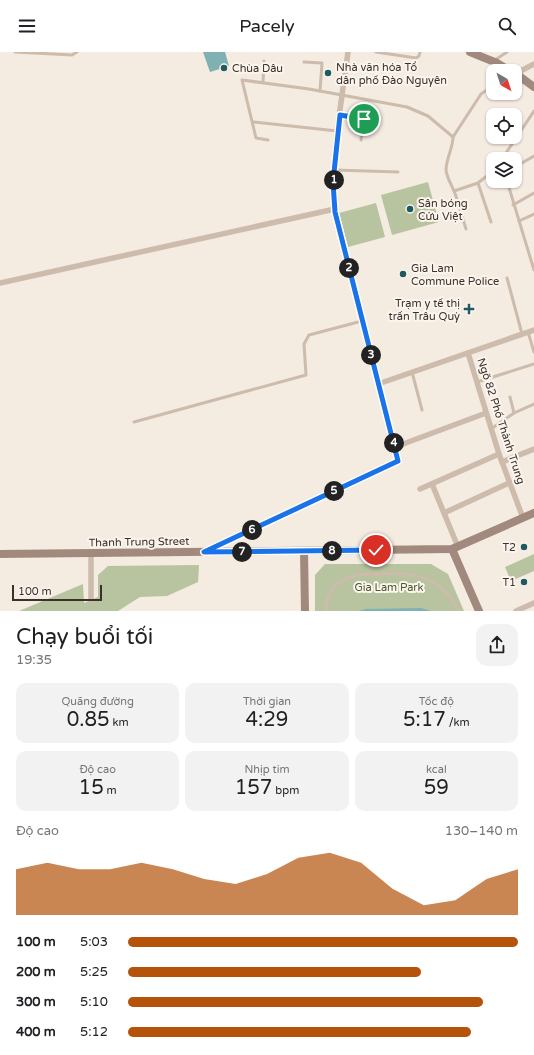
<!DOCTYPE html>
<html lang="vi">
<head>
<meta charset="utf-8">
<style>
  body { margin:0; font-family:"Varela Round",sans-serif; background:#f2f2f2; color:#202124; height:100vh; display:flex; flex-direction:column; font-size:15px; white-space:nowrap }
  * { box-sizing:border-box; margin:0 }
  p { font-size:13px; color:#757577 }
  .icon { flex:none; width:22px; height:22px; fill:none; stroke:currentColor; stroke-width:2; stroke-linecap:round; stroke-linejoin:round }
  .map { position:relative; height:559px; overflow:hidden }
  .side { display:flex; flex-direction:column; background:#fff; flex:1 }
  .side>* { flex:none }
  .needle { width:26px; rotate:141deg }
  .tools { position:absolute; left:486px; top:12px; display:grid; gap:8px }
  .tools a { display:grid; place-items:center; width:36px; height:36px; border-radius:8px; background:#fff; box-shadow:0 1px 3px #0004; font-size:20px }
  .scale { position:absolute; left:12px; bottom:10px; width:90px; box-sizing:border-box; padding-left:4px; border:2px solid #3b302b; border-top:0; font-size:11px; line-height:14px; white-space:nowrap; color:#3b302b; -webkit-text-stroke:3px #fbf5ee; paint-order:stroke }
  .pin { position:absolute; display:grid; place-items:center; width:34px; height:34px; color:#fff; margin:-17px; border:2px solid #fff; border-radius:50%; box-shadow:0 1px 4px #0007 }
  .km { position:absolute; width:20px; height:20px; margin:-10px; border-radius:50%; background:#222; color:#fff; font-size:11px; line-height:20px; text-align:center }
  .round { display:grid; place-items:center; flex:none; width:42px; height:42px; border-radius:12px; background:#f2f2f2 }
  .head { display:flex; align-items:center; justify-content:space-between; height:68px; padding:0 16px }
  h1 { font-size:22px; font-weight:600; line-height:30px }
  .metrics { display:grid; grid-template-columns:repeat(3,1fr); gap:6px; height:68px; padding:4px 16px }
  .metrics div { display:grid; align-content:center; border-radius:10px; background:#f2f2f2; text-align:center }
  .metrics b { font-size:20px; font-weight:600 }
  .metrics small { font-size:11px; font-weight:400 }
  .metrics p { font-size:11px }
  .chart { height:112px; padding:8px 16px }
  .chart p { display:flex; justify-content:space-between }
  .chart svg { width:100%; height:72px; margin-top:4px; fill:#b45309; opacity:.7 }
  ul { padding:0 16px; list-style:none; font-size:13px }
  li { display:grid; grid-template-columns:64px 48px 1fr; align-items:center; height:30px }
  li i { height:10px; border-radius:5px; background:#b45309 }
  header { display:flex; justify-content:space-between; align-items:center; height:52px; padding:0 16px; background:#fff; font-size:18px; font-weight:600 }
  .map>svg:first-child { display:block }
  .green { fill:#b8c4a0 }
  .water { fill:#7fb0b2 }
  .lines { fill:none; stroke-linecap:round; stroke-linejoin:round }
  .lane { stroke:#cdbbac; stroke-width:3 }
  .street { stroke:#cdbbac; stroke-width:5.5 }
  .secondary { stroke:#a18a7d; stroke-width:8 }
  .route-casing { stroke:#fff; stroke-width:8 }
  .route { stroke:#1a73e8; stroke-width:5 }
  .poi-dot { fill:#1f5a5e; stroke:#fbf5ee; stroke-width:1.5 }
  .labels { text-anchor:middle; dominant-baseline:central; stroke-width:4; stroke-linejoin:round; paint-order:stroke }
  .poi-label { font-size:11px; fill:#3b302b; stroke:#fbf5ee; text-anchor:start }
  .street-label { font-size:11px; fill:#3b302b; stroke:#fbf5ee }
  .park-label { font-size:11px; fill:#4a5a2e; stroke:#fbf5ee }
</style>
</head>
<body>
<header><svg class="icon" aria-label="menu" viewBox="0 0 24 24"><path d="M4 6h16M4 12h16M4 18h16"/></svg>Pacely<svg class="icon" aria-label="search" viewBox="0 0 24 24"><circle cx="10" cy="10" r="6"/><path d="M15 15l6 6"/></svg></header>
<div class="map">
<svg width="534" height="559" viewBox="0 0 534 559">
  <rect width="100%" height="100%" fill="#f4ebe1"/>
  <g class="green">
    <polygon points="428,130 439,170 392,183 381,143"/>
    <polygon points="376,151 385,185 348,195 339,161"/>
    <polygon points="534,502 534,519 511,529 505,515"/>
    <polygon points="325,512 431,512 448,522 464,559 315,559 315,523"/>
    <polygon points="199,513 198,530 167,544 140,545 118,559 19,559 83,532 84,551 98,545 98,523 108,514"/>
  </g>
  <g class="water">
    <polygon points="203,0 225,0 229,14 210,20"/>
    <polygon points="421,556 431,559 359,559 366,557"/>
  </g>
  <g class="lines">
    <g class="lane">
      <polyline points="15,0 72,3 77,0"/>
      <polyline points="376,0 416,6 419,4 420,0"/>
      <polyline points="495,8 507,0"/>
      <polyline points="304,10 322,11 320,39"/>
      <polyline points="263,30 264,9"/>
      <polyline points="340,63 363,67 361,88"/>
      <polyline points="253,70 337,79"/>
      <polyline points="268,88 256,86 242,28 309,37 407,55 428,64 453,85"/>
      <polyline points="502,107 534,59"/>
      <polyline points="515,115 534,104"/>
      <polyline points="334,118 398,120"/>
      <polyline points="507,129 534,218"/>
      <polyline points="478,131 491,170"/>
      <polyline points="454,139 478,131 493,119"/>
      <polyline points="513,153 534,141"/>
      <polyline points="519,169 534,162"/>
      <path d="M466,177C462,165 459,151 454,139C451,132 447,126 446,118C446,107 453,96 453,85L481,42L493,34"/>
      <polyline points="507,226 522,282"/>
      <polyline points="528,280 534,300"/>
      <polyline points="412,320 422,358"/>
      <polyline points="477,330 534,312"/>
      <polyline points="510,345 514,361"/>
      <polyline points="134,370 306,323 304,292 309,283 362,269"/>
      <polyline points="491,377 514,361 534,352"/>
      <path d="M326,559C325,539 338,527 357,523C396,521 439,515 458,559"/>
    </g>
    <g class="street">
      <polyline points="515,22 534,12"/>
      <polyline points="0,231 335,157"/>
      <polyline points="468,301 499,402 523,466"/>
      <polyline points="378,332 534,278"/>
      <polyline points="395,395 486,361"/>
      <polyline points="502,410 534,397"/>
      <polyline points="432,432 458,495"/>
      <polyline points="420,437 499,402"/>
      <polyline points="444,461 509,431"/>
      <polyline points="208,498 398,409 335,160 333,130 337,79 348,0"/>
      <polyline points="91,501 91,547"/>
      <polyline points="516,559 534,551"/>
    </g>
    <g class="secondary">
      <polyline points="470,0 497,11 510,19"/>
      <polyline points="515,21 534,35"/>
      <polyline points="452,497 479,559"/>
      <polyline points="304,499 305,559"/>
      <polyline points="0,502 452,497 534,461"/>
    </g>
  </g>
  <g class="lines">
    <g class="route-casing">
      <polyline id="route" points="364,67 340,63 333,130 335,160 398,409 204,500 376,498"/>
    </g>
    <use href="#route" class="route"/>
  </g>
  <g class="poi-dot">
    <circle cx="224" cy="16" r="4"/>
    <circle cx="328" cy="21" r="4"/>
    <circle cx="410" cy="157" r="4"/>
    <circle cx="403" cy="222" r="4"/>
    <path d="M467 251h4v4h4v4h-4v4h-4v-4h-4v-4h4z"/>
    <circle cx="524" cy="495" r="4"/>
    <circle cx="524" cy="530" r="4"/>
  </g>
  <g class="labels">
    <g class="poi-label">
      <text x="336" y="15">Nhà văn hóa Tổ<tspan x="336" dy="13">dân phố Đào Nguyên</tspan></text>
      <text x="232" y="16">Chùa Dâu</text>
      <text x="418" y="151">Sân bóng<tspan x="418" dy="13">Cửu Việt</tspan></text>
      <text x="411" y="216">Gia Lam<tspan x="411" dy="13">Commune Police</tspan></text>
      <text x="460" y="251" text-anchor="end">Trạm y tế thị<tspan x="460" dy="13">trấn Trâu Quỳ</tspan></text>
      <text x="516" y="495" text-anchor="end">T2</text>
      <text x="516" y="530" text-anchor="end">T1</text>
    </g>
    <g class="street-label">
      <text transform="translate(501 369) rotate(72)">Ngõ 82 Phố Thành Trung</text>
      <text transform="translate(139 490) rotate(-1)">Thanh Trung Street</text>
    </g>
    <g class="park-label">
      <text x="389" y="535">Gia Lam Park</text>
    </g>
  </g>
</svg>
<div class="tools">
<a><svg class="needle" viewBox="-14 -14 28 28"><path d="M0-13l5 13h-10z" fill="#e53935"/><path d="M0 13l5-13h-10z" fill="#757577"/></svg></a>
<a><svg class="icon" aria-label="locate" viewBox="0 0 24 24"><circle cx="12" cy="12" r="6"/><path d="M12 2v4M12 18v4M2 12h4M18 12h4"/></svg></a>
<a><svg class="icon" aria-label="layers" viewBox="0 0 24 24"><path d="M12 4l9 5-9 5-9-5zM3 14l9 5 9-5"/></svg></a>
</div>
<div class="scale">100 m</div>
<div class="pin" style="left:364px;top:67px;background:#1e9e55"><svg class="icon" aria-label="arrive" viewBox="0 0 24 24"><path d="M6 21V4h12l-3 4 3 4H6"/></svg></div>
<div class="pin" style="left:376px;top:498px;background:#d93025"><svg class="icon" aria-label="check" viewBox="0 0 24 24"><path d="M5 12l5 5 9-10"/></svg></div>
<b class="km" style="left:334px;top:128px">1</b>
<b class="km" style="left:349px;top:216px">2</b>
<b class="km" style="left:371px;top:303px">3</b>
<b class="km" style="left:394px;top:391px">4</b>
<b class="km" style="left:334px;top:439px">5</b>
<b class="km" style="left:252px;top:478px">6</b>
<b class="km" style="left:242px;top:500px">7</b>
<b class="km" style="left:332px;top:499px">8</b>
</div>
<section class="side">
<div class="head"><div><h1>Chạy buổi tối</h1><p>19:35</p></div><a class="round"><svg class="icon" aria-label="share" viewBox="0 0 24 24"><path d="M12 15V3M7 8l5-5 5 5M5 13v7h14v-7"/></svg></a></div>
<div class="metrics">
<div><p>Quãng đường</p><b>0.85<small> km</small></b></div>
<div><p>Thời gian</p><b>4:29</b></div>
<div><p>Tốc độ</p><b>5:17<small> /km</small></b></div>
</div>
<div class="metrics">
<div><p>Độ cao</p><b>15<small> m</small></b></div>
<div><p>Nhịp tim</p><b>157<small> bpm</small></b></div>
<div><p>kcal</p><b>59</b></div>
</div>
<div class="chart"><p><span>Độ cao</span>130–140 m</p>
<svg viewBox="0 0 160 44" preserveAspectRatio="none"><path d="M0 44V16L10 12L20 16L30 16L40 12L50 16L60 22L70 25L80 19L90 9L100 6L110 12L120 28L130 38L140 35L150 22L160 16V44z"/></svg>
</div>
<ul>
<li><b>100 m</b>5:03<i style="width:100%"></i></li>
<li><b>200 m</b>5:25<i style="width:75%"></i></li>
<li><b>300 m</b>5:10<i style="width:91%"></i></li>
<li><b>400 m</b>5:12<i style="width:88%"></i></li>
</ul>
</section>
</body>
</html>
